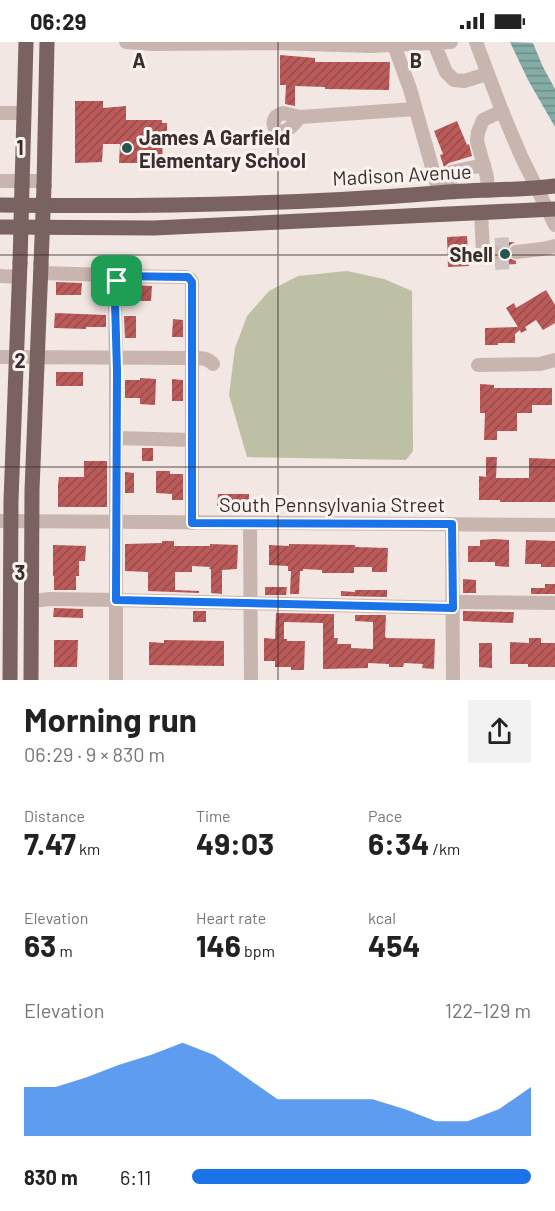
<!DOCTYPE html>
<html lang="en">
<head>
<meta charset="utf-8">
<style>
  body { margin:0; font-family:Barlow,sans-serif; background:#f2f2f2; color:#222; height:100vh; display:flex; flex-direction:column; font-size:22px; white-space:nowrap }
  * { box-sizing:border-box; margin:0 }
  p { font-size:20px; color:#767676 }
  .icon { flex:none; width:33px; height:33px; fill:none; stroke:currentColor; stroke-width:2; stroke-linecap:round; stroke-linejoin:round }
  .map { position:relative; height:638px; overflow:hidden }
  .side { display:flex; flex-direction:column; background:#fff; flex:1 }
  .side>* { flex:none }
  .pin { position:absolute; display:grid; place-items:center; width:51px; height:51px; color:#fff; margin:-26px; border-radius:12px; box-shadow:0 3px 9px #0006 }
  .round { display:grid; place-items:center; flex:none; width:63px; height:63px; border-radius:0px; background:#f2f2f2 }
  .head { display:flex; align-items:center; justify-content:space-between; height:102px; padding:0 24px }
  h1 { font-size:33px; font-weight:700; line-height:45px }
  .metrics { display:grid; grid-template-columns:repeat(3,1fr); gap:9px; height:102px; padding:6px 24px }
  .metrics div { display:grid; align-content:center }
  .metrics b { font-size:30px; font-weight:700 }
  .metrics small { font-size:16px; font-weight:400 }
  .metrics p { font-size:16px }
  .chart { height:168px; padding:12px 24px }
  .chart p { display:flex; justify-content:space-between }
  .chart svg { width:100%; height:108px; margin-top:6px; fill:#1a73e8; opacity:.7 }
  ul { padding:0 24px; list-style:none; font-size:20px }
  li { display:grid; grid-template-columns:96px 72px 1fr; align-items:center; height:45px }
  li i { height:15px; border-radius:8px; background:#1a73e8 }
  .status { display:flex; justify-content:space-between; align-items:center; height:42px; padding:0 30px; background:#fff; direction:ltr }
  .status svg { height:16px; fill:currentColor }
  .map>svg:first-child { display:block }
  .grass { fill:#bdc0a4 }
  .water { fill:url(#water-rules) }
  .building { fill:url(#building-hatch) }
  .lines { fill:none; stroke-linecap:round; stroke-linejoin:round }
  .minor-tunnel { stroke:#cdc2bf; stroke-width:14; stroke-dasharray:14 7; stroke-linecap:butt }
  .minor { stroke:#c9b5af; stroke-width:14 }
  .major { stroke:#79625f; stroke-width:15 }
  .major-bridge { stroke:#79625f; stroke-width:15 }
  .route-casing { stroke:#fff; stroke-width:12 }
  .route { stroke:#1a73e8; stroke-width:8 }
  .grid { fill:none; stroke:#392e2d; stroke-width:1.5; stroke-opacity:0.55 }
  .poi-dot { fill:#26564e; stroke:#f9f2ef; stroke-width:2 }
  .labels { text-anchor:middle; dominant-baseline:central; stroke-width:6; stroke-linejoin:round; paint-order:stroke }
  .poi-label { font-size:20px; font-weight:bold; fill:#392e2d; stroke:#f9f2ef; text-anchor:start }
  .street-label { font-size:20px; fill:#392e2d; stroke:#f9f2ef }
  .grid-label { font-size:20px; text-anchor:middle; font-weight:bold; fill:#392e2d; stroke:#f9f2ef; stroke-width:6; stroke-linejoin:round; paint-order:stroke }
</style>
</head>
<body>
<div class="status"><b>06:29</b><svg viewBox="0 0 49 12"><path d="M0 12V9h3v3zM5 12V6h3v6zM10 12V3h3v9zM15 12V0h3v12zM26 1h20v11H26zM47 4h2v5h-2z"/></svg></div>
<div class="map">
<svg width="555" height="638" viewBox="0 0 555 638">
  <defs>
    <pattern id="water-rules" width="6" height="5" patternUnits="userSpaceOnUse" patternTransform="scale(1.5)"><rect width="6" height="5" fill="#84aca5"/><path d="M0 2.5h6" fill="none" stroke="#6d8c87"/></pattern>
    <pattern id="building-hatch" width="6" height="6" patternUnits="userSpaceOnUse" patternTransform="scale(1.5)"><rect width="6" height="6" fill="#ba5a59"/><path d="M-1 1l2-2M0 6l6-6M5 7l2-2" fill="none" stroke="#984b4a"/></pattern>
  </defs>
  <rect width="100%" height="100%" fill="#f2e7e3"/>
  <polygon class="grass" points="347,229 384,237 412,249 413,409 406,418 247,415 229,353 235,306 247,274 269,249 298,234"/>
  <polygon class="water" points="510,0 533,1 543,25 555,47 555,85 528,38"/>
  <g class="building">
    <polygon points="280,13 315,16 315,20 390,20 389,48 325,47 325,45 295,44 295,64 285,62 286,43 280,43"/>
    <polygon points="75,59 103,59 103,66 126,64 126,78 162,78 162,81 167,81 167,99 162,99 163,121 119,121 120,102 103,102 102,120 75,121"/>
    <polygon points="457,79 467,103 469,102 472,114 449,121 444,125 440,113 443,112 434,89"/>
    <polygon points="467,194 469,224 448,225 447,195"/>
    <polygon points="515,200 510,203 507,210 509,216 516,219 516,222 495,223 495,220 502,216 504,210 500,204 495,201"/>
    <polygon points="56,240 82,241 81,253 56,253"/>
    <polygon points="126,243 152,244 151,259 138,259 139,254 125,254"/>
    <polygon points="546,248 555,263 555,281 543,288 536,278 525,285 527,288 521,291 520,288 515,292 515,301 498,301 498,303 485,303 485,286 518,285 506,266 514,261 516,266"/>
    <polygon points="55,271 106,273 106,285 86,285 86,287 54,286"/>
    <polygon points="124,274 136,274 136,296 125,296"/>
    <polygon points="173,277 183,278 183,295 172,295"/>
    <rect x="56" y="330" width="27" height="14"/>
    <polygon points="140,336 156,337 155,363 140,362 140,356 125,356 125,338 140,338"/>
    <polygon points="172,337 183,338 183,359 172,359"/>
    <polygon points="480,342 494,343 494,346 552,346 552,363 532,363 532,371 517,371 517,389 497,389 497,398 484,398 485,371 480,371"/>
    <rect x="142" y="406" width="11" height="13"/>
    <polygon points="486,415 497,415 496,436 529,436 529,416 555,417 555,460 500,460 500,458 479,458 479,434 486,435"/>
    <polygon points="84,419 107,419 107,465 58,465 58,443 59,435 84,435"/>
    <polygon points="156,429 170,429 170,432 183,432 183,458 172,458 172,452 156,451"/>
    <polygon points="125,430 134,431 134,451 125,451"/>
    <polygon points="218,452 249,452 249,463 217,464"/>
    <polygon points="495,497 509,498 509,525 495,524 495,520 468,520 468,504 480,504 480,498"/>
    <polygon points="526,498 555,499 555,525 541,525 541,522 525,522"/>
    <polygon points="162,499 174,499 174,504 210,504 210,502 238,503 237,527 222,528 222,552 211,551 211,527 209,527 210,525 192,524 192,530 175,530 175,548 199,549 199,551 148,549 148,530 125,529 125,502 162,501"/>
    <polygon points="289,502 355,503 355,505 388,506 387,530 372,530 372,525 354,525 354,531 322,531 322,528 303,527 303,529 300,529 299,552 290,552 291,529 288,529 288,524 269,523 269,503 289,504"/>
    <polygon points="53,503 86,504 85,519 79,519 79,534 76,534 76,548 54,548 54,534 53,534"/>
    <polygon points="463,537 476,538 476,551 463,551"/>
    <polygon points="545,542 555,542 555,552 531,552 531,546 545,546"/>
    <polygon points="265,545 287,545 286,553 265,553"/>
    <polygon points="355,548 387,548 387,555 341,554 341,549 355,550"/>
    <polygon points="54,566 83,567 83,576 53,575"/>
    <rect x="193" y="569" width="13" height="11"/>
    <polygon points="463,569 514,570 513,581 463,579"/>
    <polygon points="276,571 334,572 334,596 338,596 337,602 351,602 351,606 373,607 373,580 355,579 355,573 386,573 385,594 386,596 435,597 434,627 422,626 423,622 404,621 403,625 389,625 389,622 368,621 368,626 323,627 323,581 284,580 284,597 287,597 287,599 305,599 304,628 291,628 291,625 275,625 275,619 264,619 264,596 275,597"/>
    <polygon points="529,596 541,596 541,601 555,601 555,625 528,625 528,622 510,622 510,600 529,601"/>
    <polygon points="54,598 78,598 77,625 54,625"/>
    <polygon points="164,598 224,599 224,624 149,623 149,600 164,601"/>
    <polygon points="479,601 492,601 492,626 479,625"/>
  </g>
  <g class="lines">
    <g class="minor-tunnel">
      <polyline points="495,203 515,202"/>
      <polyline points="495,221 516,220"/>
    </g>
    <g class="minor">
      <polyline points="126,0 152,2 273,1 371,4 451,0"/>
      <polyline points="476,0 502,69 521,114 555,183"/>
      <polyline points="434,1 446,30 454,38 464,39 487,32"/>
      <polyline points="394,3 410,47 439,150"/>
      <polyline points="0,71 24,71"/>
      <path d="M283,71L300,75C293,83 287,92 276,89C271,80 274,74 283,71Z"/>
      <polyline points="300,75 415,67"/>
      <polyline points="0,139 44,139"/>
      <polyline points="488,149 487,135 477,99 478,90 483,78 502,69"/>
      <polyline points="451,150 450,137 451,130 484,123"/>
      <polyline points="481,170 483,211 495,211"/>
      <polyline points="516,210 542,207 555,204"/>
      <polyline points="40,231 111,233 115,234 186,235 190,237 192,240 192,481"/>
      <polyline points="0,234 20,235"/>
      <polyline points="115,234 117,239 115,260 116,329 116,638"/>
      <path d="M0,315L192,316C200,316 207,315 213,322"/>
      <polyline points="478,323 540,322 555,318"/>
      <polyline points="116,396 192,398"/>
      <polyline points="0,479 555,483"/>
      <polyline points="250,481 251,638"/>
      <polyline points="452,482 453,638"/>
      <polyline points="31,559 50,557 116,558 453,566"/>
      <polyline points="453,560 555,561"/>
    </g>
    <g class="major">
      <polyline points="22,144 26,0"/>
      <polyline points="44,144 47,0"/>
      <path d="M0,163C146,165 291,163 437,151C476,147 516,149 555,144"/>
      <polyline points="0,185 154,186 555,167"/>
      <polyline points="10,638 11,458 20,221"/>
      <polyline points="31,638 32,448 41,222"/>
    </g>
    <g class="major-bridge">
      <polyline points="20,221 22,144"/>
      <polyline points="41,222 44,144"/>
    </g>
  </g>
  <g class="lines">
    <g class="route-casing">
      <polygon id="route" points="115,234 186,235 188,235 192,240 192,481 452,482 453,566 116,558 117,329 115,260 117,239"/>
    </g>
    <use href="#route" class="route"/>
  </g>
  <path class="grid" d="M278,0V638M0,213H555M0,425H555"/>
  <g class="poi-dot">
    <circle cx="127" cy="106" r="6"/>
    <circle cx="505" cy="212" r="6"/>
  </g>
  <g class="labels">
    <g class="poi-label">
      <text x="139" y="95">James A Garfield<tspan x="139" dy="23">Elementary School</tspan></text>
      <text x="493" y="212" text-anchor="end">Shell</text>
    </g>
    <g class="street-label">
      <text transform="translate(402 132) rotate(-3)">Madison Avenue</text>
      <text x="332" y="462">South Pennsylvania Street</text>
    </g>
  </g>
  <g class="grid-label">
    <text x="139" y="26">A</text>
    <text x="416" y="26">B</text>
    <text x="20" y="113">1</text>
    <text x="20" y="326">2</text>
    <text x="20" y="538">3</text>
  </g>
</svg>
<div class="pin" style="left:117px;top:239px;background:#1e9e55"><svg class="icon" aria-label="arrive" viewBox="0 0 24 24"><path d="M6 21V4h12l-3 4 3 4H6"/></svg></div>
</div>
<section class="side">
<div class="head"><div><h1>Morning run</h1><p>06:29 · 9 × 830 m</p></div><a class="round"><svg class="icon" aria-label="share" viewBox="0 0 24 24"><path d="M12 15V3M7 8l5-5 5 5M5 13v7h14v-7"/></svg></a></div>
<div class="metrics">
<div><p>Distance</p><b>7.47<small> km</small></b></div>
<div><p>Time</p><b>49:03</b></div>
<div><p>Pace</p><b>6:34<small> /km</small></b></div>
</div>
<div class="metrics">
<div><p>Elevation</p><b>63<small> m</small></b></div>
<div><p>Heart rate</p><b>146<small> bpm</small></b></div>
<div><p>kcal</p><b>454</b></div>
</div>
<div class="chart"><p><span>Elevation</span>122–129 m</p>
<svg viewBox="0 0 160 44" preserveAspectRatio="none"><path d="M0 44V24L10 24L20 20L30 15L40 11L50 6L60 11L70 20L80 29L90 29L100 29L110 29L120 33L130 38L140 38L150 33L160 24V44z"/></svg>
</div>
<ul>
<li><b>830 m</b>6:11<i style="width:100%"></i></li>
</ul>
</section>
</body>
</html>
